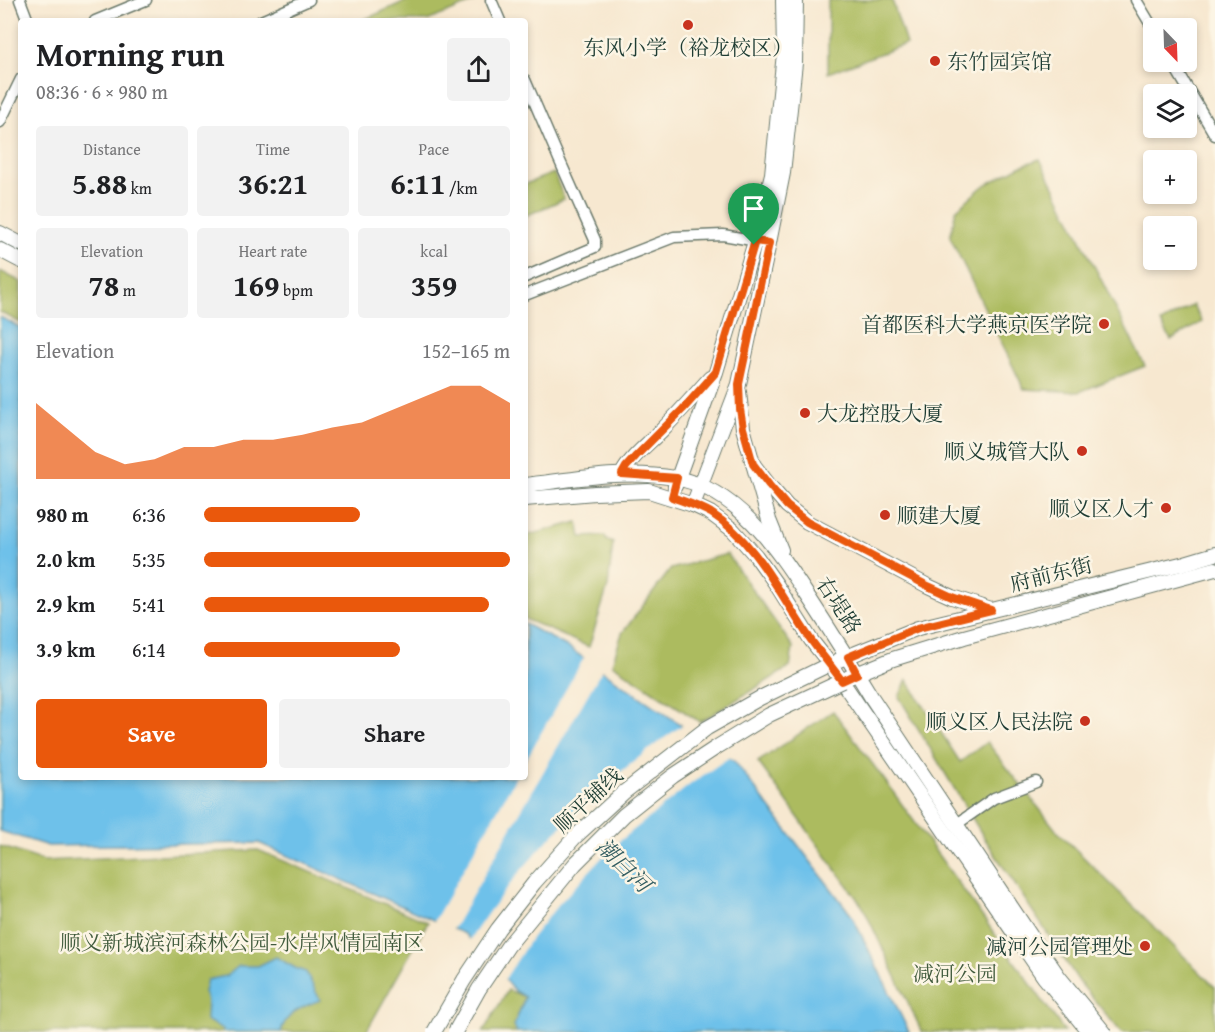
<!DOCTYPE html>
<html lang="en">
<head>
<meta charset="utf-8">
<style>
  body { margin:0; font-family:"Gentium Book Plus","Noto Serif SC",serif; background:#f2f2f2; color:#202124; height:100vh; display:flex; flex-direction:column; font-size:22px; white-space:nowrap }
  * { box-sizing:border-box; margin:0 }
  p { font-size:20px; color:#757577 }
  .icon { flex:none; width:33px; height:33px; fill:none; stroke:currentColor; stroke-width:2; stroke-linecap:round; stroke-linejoin:round }
  .map { position:relative; flex:1; overflow:hidden }
  .side { position:absolute; left:18px; top:18px; width:510px; height:762px; display:flex; flex-direction:column; background:#fff; border-radius:6px; box-shadow:0 3px 9px #0003 }
  .side>* { flex:none }
  .needle { width:39px; rotate:157deg }
  .fabs { position:absolute; left:1143px; top:18px; display:grid; gap:12px }
  .fabs a { display:grid; place-items:center; width:54px; height:54px; border-radius:6px; background:#fff; box-shadow:0 3px 9px #0003; font-size:30px }
  .pin { position:absolute; display:grid; place-items:center; width:51px; height:51px; color:#fff; margin:-62px -26px; border-radius:50% 50% 50% 0; rotate:-45deg; box-shadow:0 0 6px #0007 }
  .pin .icon { rotate:45deg }
  .round { display:grid; place-items:center; flex:none; width:63px; height:63px; border-radius:6px; background:#f2f2f2 }
  .summary { display:flex; align-items:center; justify-content:space-between; height:102px; padding:0 18px }
  h1 { font-size:33px; font-weight:600; line-height:45px }
  .figures { display:grid; grid-template-columns:repeat(3,1fr); gap:9px; height:102px; padding:6px 18px }
  .figures div { display:grid; align-content:center; border-radius:6px; background:#f2f2f2; text-align:center }
  .figures b { font-size:30px; font-weight:600 }
  .figures small { font-size:16px; font-weight:400 }
  .figures p { font-size:16px }
  .chart { height:168px; padding:12px 18px }
  .chart p { display:flex; justify-content:space-between }
  .chart svg { width:100%; height:108px; margin-top:6px; fill:#ea580c; opacity:.7 }
  .button { display:flex; gap:12px; margin-top:auto; padding:12px 18px }
  .button a { flex:1; height:69px; border-radius:6px; background:#ea580c; color:#fff; font-size:24px; font-weight:600; line-height:69px; text-align:center }
  .button a+a { background:#f2f2f2; color:#202124 }
  ul { padding:0 18px; list-style:none; font-size:20px }
  li { display:grid; grid-template-columns:96px 72px 1fr; align-items:center; height:45px }
  li i { height:15px; border-radius:8px; background:#ea580c }
  .map>svg:first-child { display:block }
  .green { fill:#acbb5e; stroke:#667c49; stroke-width:1.5 }
  .water { fill:#6ec1ea; stroke:#467f8f; stroke-width:1.5 }
  .pier { fill:#f7e8d0 }
  .lines { fill:none; stroke-linecap:round; stroke-linejoin:round }
  .minor-casing { stroke:#6b796b; stroke-width:13 }
  .major-casing { stroke:#6b796b; stroke-width:16 }
  .minor { stroke:#fff; stroke-width:10 }
  .major { stroke:#fff; stroke-width:14 }
  .major-bridge-casing { stroke:#6b796b; stroke-width:16; stroke-linecap:butt }
  .major-bridge { stroke:#fff; stroke-width:14 }
  .route-casing { stroke:#fff; stroke-width:12 }
  .route { stroke:#ea580c; stroke-width:8 }
  .poi-dot { fill:#c8321e; stroke:#fcf5e5; stroke-width:2 }
  .labels { text-anchor:middle; dominant-baseline:central; stroke-width:5; stroke-linejoin:round; paint-order:stroke }
  .poi-label { font-size:21px; fill:#1f3d34; stroke:#fcf5e5; text-anchor:end }
  .street-label { font-size:21px; fill:#1f3d34; stroke:#fcf5e5 }
  .park-label { font-size:21px; fill:#425c3e; stroke:#fcf5e5 }
  .water-label { font-size:22px; font-style:italic; fill:#335e62; stroke:#fcf5e5 }
</style>
</head>
<body>
<div class="map">
<svg width="1215" height="1032" viewBox="0 0 1215 1032">
  <rect width="100%" height="100%" fill="#fcf5e5"/>
  <filter id="ink" filterUnits="userSpaceOnUse"><feTurbulence type="fractalNoise" baseFrequency=".0167" numOctaves="2"/><feDisplacementMap in="SourceGraphic" scale="12" xChannelSelector="R" yChannelSelector="G"/><feConvolveMatrix kernelMatrix="1 2 1 2 8 2 1 2 1" color-interpolation-filters="sRGB"/></filter>
  <filter id="wash" filterUnits="userSpaceOnUse"><feTurbulence type="fractalNoise" baseFrequency=".008" numOctaves="4" result="noise"/><feDisplacementMap in="SourceGraphic" scale="24" xChannelSelector="R" yChannelSelector="G"/><feGaussianBlur stdDeviation="1.35" result="paint"/><feColorMatrix in="noise" values="0 0 0 0 0 0 0 0 0 0 0 0 0 0 0 0 0 1.4 0 .05"/><feComposite in="paint" operator="in"/></filter>
  <g filter="url(#wash)">
    <rect width="100%" height="100%" fill="#f7e8d0"/>
    <g class="green">
      <polygon points="408,0 479,0 427,21 361,21"/>
      <polygon points="828,0 892,0 906,44 828,73"/>
      <polygon points="1040,159 1145,366 1079,392 1024,389 950,237 956,210 982,187 1020,166"/>
      <polygon points="554,173 564,199 525,216 525,184"/>
      <polygon points="0,271 21,282 21,323 0,312"/>
      <polygon points="1193,305 1202,322 1171,340 1161,323"/>
      <polygon points="578,522 581,537 605,536 606,540 613,543 608,586 589,647 525,619 525,536"/>
      <polygon points="727,554 793,647 790,667 700,722 612,664 622,633 671,569"/>
      <polygon points="907,680 960,762 987,742 1056,830 1215,987 1215,1032 1121,1032 1080,983 983,836 899,697"/>
      <polygon points="833,711 883,778 1065,1032 922,1032 863,907 758,762"/>
      <polygon points="0,846 44,861 258,850 428,922 366,1032 0,1032"/>
      <polygon points="508,990 525,997 514,1026 517,1032 483,1032"/>
    </g>
    <g class="water">
      <polygon points="0,317 21,328 21,777 525,777 525,624 566,646 735,762 852,916 909,1032 517,1032 514,1026 525,997 515,991 465,934 259,843 48,846 0,831"/>
      <path d="M276,957L297,969L306,972L320,1000C304,1006 285,1013 281,1032H223V1029L206,1020L207,1000L204,992L207,980L226,976L239,966H258Z"/>
    </g>
    <g class="pier">
      <polygon points="585,656 603,668 452,931 433,923 516,777 525,777 525,761"/>
      <polygon points="684,724 731,756 692,783 610,849 557,906 532,937 503,982 468,942 490,910 517,875 546,842 604,785 656,744"/>
    </g>
  </g>
  <g filter="url(#ink)">
    <g class="lines">
      <g class="minor-casing">
        <g id="minor">
          <polyline points="20,0 28,21"/>
          <polyline points="491,0 500,21"/>
          <polyline points="1136,0 1154,30"/>
          <polyline points="95,21 146,0"/>
          <polyline points="261,21 309,0"/>
          <polyline points="1172,62 1215,135"/>
          <polyline points="525,80 559,159 595,240 595,247 525,277"/>
          <polyline points="0,122 21,79"/>
          <polyline points="525,295 674,237 723,235 763,242"/>
          <polyline points="957,824 994,798 1036,782"/>
        </g>
      </g>
      <g class="major-casing">
        <g id="major">
          <polyline points="0,233 21,244"/>
          <polyline points="0,250 21,261"/>
          <polyline points="739,392 743,428 769,520 781,550"/>
          <polyline points="753,464 769,485 787,506 807,522 928,586 952,597 991,610"/>
          <path d="M622,474C631,457 648,444 661,431C678,414 694,396 710,378"/>
          <path d="M525,485C576,479 625,469 675,478C739,489 778,551 811,601C832,633 852,665 872,698L1032,938L1059,977L1104,1032"/>
          <polyline points="675,486 716,372 754,245 772,174 784,53 783,0"/>
          <polyline points="525,499 595,493 649,491 693,505 710,513 733,530 756,556 776,584 811,640 830,664 1044,977 1089,1032"/>
          <polyline points="693,505 739,384 769,243 783,173 795,63 796,0"/>
          <polyline points="839,660 918,628 1185,563 1215,554"/>
          <polyline points="849,677 893,659 964,637 1215,569"/>
        </g>
      </g>
      <use href="#minor" class="minor"/>
      <use href="#major" class="major"/>
      <g class="major-bridge-casing">
        <g id="major-bridge">
          <polyline points="434,1032 464,980 498,929 534,883 575,837 623,793 707,728 760,698 830,664"/>
          <polyline points="455,1032 479,989 508,946 575,864 624,815 673,776 717,747 769,715 842,681"/>
        </g>
      </g>
      <use href="#major-bridge" class="major-bridge"/>
    </g>
  </g>
  <g class="lines" filter="url(#ink)">
    <g class="route-casing">
      <path id="route" d="M755,241L769,243L739,384L740,409L743,428L753,464L769,485L787,506L807,522L928,586L952,597L991,610L918,628L848,657L857,674L842,681C832,667 821,654 811,640C780,596 758,543 711,513C699,506 685,502 672,497L677,478L622,474L626,467L636,456L683,409L716,372Z"/>
    </g>
    <use href="#route" class="route"/>
  </g>
  <g class="poi-dot">
    <circle cx="688" cy="25" r="6"/>
    <circle cx="935" cy="61" r="6"/>
    <circle cx="1104" cy="324" r="6"/>
    <circle cx="805" cy="413" r="6"/>
    <circle cx="1082" cy="451" r="6"/>
    <circle cx="1166" cy="508" r="6"/>
    <circle cx="885" cy="515" r="6"/>
    <circle cx="1085" cy="721" r="6"/>
    <circle cx="1145" cy="946" r="6"/>
  </g>
  <g class="labels">
    <g class="poi-label">
      <text x="688" y="47" text-anchor="middle">东风小学（裕龙校区）</text>
      <text x="947" y="61" text-anchor="start">东竹园宾馆</text>
      <text x="1092" y="324">首都医科大学燕京医学院</text>
      <text x="817" y="413" text-anchor="start">大龙控股大厦</text>
      <text x="1070" y="451">顺义城管大队</text>
      <text x="1154" y="508">顺义区人才</text>
      <text x="897" y="515" text-anchor="start">顺建大厦</text>
      <text x="1073" y="721">顺义区人民法院</text>
      <text x="1133" y="946">减河公园管理处</text>
    </g>
    <g class="street-label">
      <text transform="translate(1051 574) rotate(-14)">府前东街</text>
      <text transform="translate(839 605) rotate(57)">右堤路</text>
      <text transform="translate(588 800) rotate(-43)">顺平辅线</text>
    </g>
    <g class="park-label">
      <text x="242" y="942">顺义新城滨河森林公园-水岸风情园南区</text>
      <text x="955" y="973">减河公园</text>
    </g>
    <g class="water-label">
      <text transform="translate(624 865) rotate(44)">潮白河</text>
    </g>
  </g>
</svg>
<div class="fabs">
<a><svg class="needle" viewBox="-14 -14 28 28"><path d="M0-13l5 13h-10z" fill="#e53935"/><path d="M0 13l5-13h-10z" fill="#757577"/></svg></a>
<a><svg class="icon" aria-label="layers" viewBox="0 0 24 24"><path d="M12 4l9 5-9 5-9-5zM3 14l9 5 9-5"/></svg></a>
<a>+</a>
<a>−</a>
</div>
<div class="pin" style="left:754px;top:245px;background:#1e9e55"><svg class="icon" aria-label="arrive" viewBox="0 0 24 24"><path d="M6 21V4h12l-3 4 3 4H6"/></svg></div>
<section class="side">
<div class="summary"><div><h1>Morning run</h1><p>08:36 · 6 × 980 m</p></div><a class="round"><svg class="icon" aria-label="share" viewBox="0 0 24 24"><path d="M12 15V3M7 8l5-5 5 5M5 13v7h14v-7"/></svg></a></div>
<div class="figures">
<div><p>Distance</p><b>5.88<small> km</small></b></div>
<div><p>Time</p><b>36:21</b></div>
<div><p>Pace</p><b>6:11<small> /km</small></b></div>
</div>
<div class="figures">
<div><p>Elevation</p><b>78<small> m</small></b></div>
<div><p>Heart rate</p><b>169<small> bpm</small></b></div>
<div><p>kcal</p><b>359</b></div>
</div>
<div class="chart"><p><span>Elevation</span>152–165 m</p>
<svg viewBox="0 0 160 44" preserveAspectRatio="none"><path d="M0 44V13L10 23L20 33L30 38L40 36L50 31L60 31L70 28L80 28L90 26L100 23L110 21L120 16L130 11L140 6L150 6L160 13V44z"/></svg>
</div>
<ul>
<li><b>980 m</b>6:36<i style="width:51%"></i></li>
<li><b>2.0 km</b>5:35<i style="width:100%"></i></li>
<li><b>2.9 km</b>5:41<i style="width:93%"></i></li>
<li><b>3.9 km</b>6:14<i style="width:64%"></i></li>
</ul>
<div class="button"><a>Save</a><a>Share</a></div>
</section>
</div>
</body>
</html>
